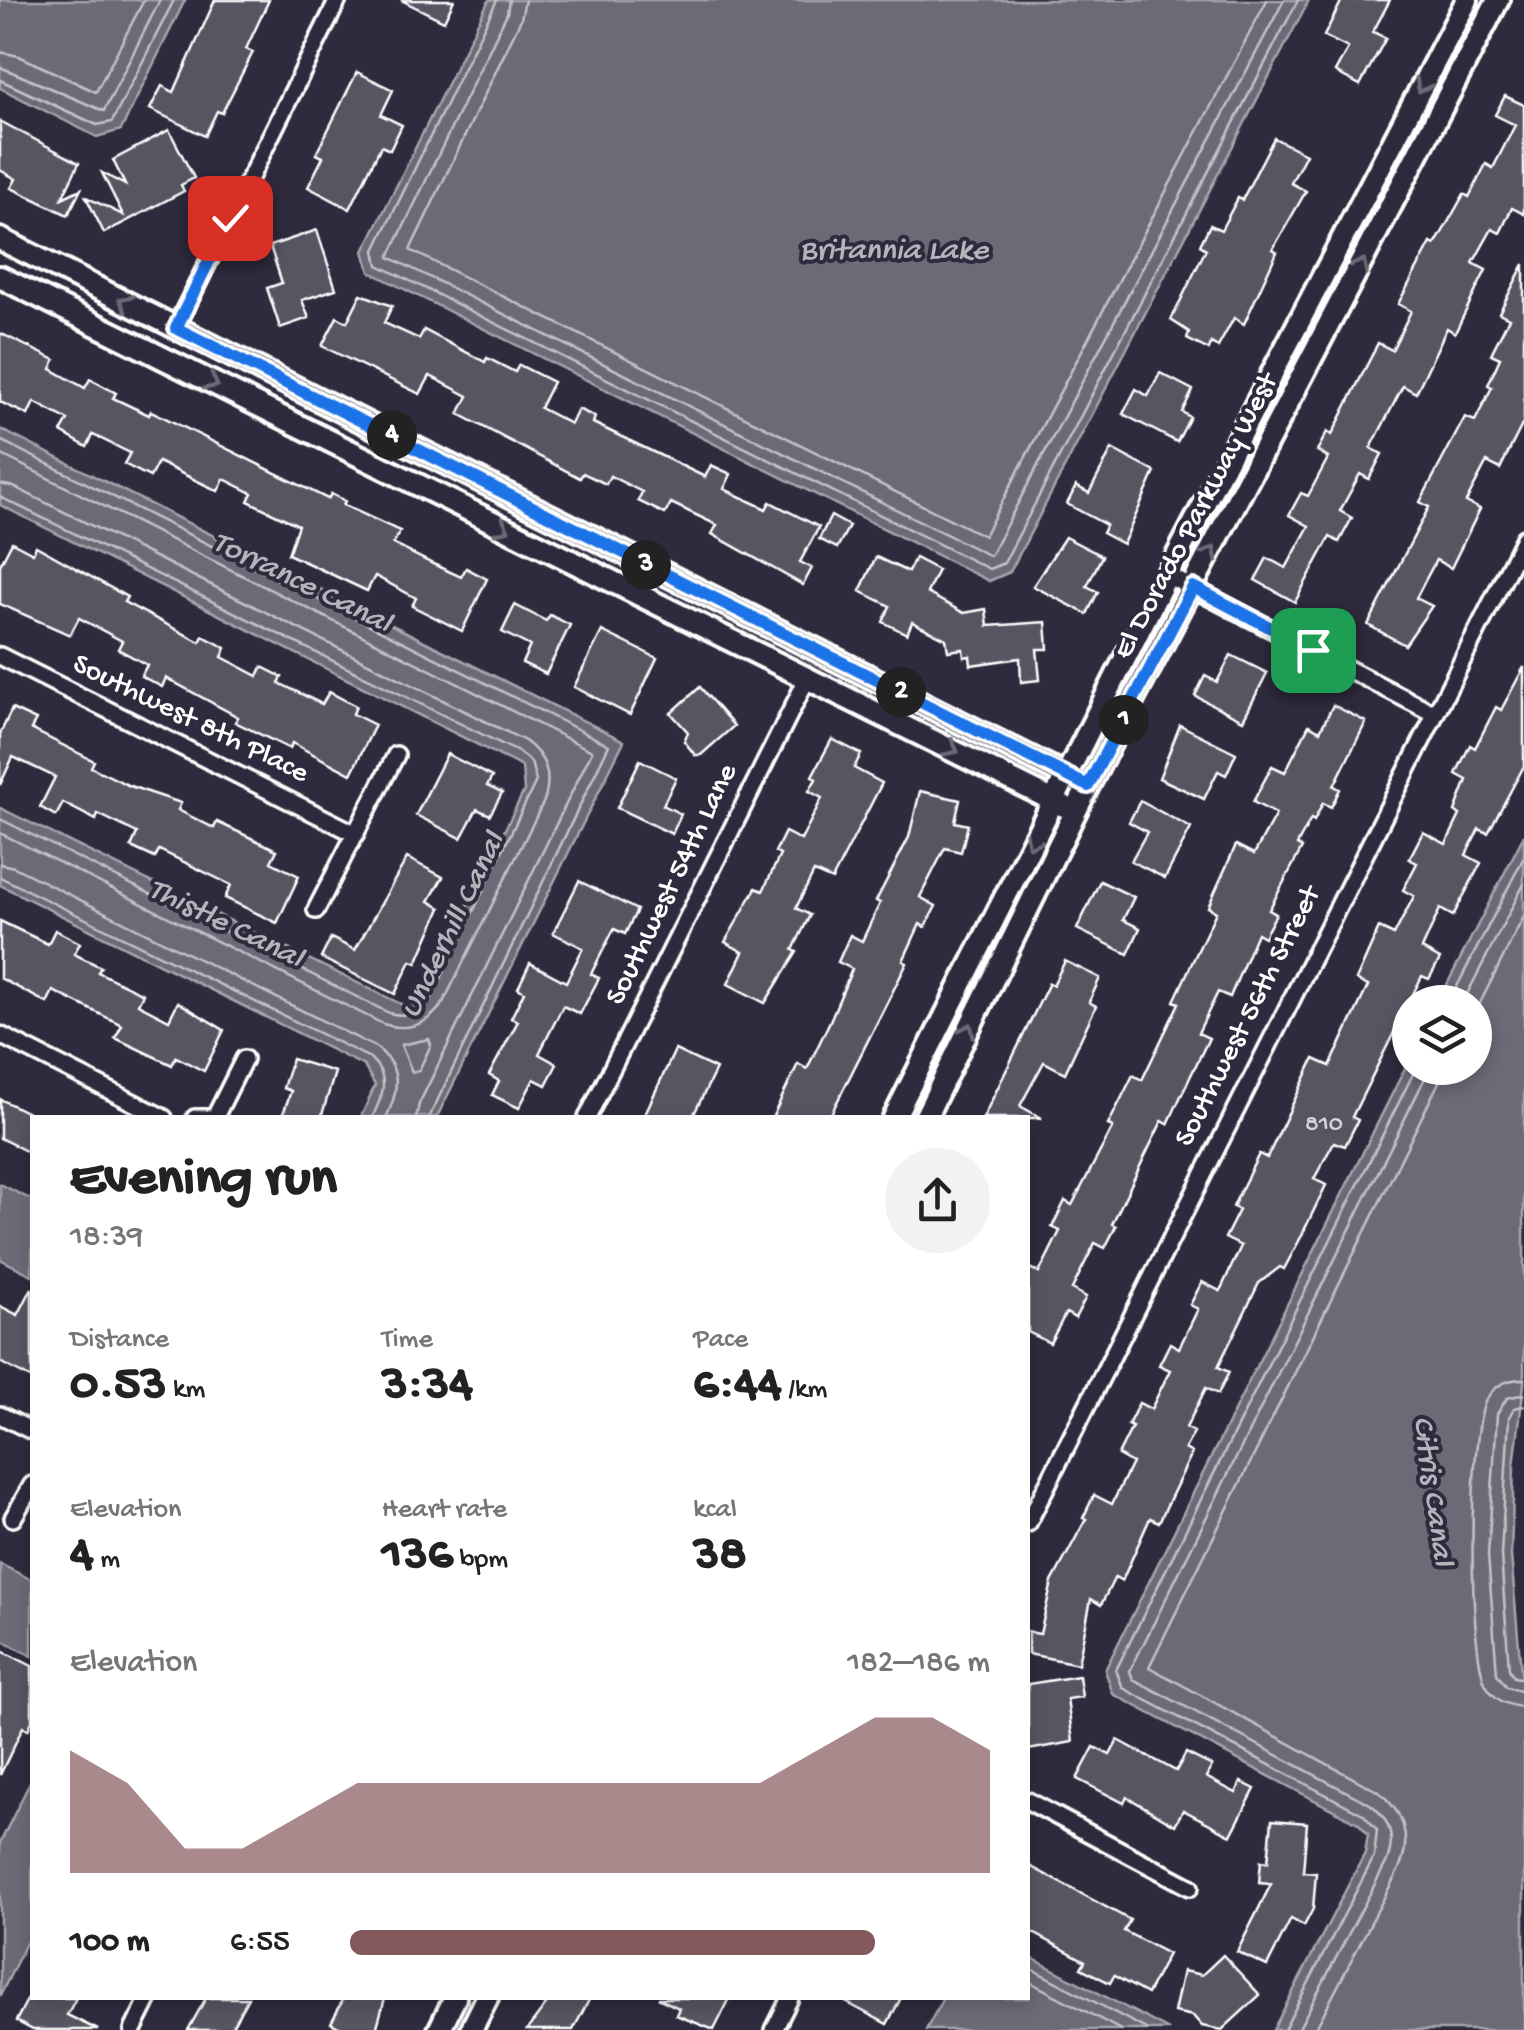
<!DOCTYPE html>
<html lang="en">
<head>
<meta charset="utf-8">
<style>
  body { margin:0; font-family:"Gochi Hand",sans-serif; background:#f2f2f2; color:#222; height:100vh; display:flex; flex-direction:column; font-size:38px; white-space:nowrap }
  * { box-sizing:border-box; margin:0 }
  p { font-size:32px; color:#767676 }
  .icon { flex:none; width:55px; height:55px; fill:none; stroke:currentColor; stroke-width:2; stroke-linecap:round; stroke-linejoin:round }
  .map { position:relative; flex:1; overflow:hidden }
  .details { position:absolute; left:30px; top:1115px; width:1000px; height:885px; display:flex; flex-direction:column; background:#fff; border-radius:0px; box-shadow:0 5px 15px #0003 }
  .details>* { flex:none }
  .fabs { position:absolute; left:1392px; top:985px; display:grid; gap:20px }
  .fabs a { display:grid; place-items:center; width:100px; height:100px; border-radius:50%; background:#fff; box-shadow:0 5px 15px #0003; font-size:50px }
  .pin { position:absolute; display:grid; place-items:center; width:85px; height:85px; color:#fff; margin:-42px; border-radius:20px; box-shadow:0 5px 15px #0006 }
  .km { position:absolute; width:50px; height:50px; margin:-25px; border-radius:50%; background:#222; color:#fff; font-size:28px; line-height:50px; text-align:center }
  .round { display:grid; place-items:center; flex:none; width:105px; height:105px; border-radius:52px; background:#f2f2f2 }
  .headline { display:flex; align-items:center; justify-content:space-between; height:170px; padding:0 40px }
  h1 { font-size:55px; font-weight:700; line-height:75px }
  .metrics { display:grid; grid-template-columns:repeat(3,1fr); gap:15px; height:170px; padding:10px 40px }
  .metrics div { display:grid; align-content:center }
  .metrics b { font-size:50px; font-weight:700 }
  .metrics small { font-size:28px; font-weight:400 }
  .metrics p { font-size:28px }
  .chart { height:280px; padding:20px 40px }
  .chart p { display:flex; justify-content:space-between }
  .chart svg { width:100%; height:180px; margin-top:10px; fill:#85585c; opacity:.7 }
  ul { padding:0 40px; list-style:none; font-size:32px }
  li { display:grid; grid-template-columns:160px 120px 1fr; align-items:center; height:75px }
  li i { height:25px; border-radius:12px; background:#85585c }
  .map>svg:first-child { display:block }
  .water { fill:#6d6a77; stroke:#a7a6ad; stroke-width:2.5 }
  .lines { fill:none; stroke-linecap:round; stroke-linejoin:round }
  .shore { stroke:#c5c3c9; stroke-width:2.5 }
  .building { fill:#595564; stroke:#fff; stroke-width:2.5 }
  .street-casing { stroke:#fff; stroke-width:22 }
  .secondary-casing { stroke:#fff; stroke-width:28 }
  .street { stroke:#2f2a3d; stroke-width:15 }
  .secondary { stroke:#2f2a3d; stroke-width:20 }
  .oneway { stroke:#6d6a77 }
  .route-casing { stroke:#fff; stroke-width:20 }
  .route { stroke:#1a73e8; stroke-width:12 }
  .labels { text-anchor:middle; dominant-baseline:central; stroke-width:8; stroke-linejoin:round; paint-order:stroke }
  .number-label { font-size:25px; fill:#d6d4d8 }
  .street-label { font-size:30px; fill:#fff; stroke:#2f2a3d }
  .water-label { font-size:32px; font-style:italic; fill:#b6b4bb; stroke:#2f2a3d }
</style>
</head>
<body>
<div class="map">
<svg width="1524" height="2030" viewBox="0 0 1524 2030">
  <rect width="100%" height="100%" fill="#2f2a3d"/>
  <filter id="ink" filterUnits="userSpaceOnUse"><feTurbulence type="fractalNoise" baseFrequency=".01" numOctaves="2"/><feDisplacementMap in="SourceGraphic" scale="20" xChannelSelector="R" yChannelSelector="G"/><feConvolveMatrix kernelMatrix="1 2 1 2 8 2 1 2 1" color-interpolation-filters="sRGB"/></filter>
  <g filter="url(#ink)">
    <g class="water">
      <polygon points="0,0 185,0 121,130 97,137 0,88"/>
      <polygon points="489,0 1309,0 1010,572 989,581 370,272 364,251"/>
      <polygon points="0,429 624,741 437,1117 361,1117 375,1085 364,1066 0,885 0,808 403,1005 417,1000 424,992 524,791 522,767 0,505"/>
      <polygon points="1524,835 1524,1384 1514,1466 1511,1555 1524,1705 1524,2030 1273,2030 1365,1853 1368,1834 1358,1823 1113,1694 1105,1670 1410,1058 1410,1068 1475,1068 1475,1002 1438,1002"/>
      <polygon points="0,1184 32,1200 32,1275 0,1259"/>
      <polygon points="0,1564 32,1580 32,1656 0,1639"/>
      <polygon points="32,1778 32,1931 0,1996 0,1843"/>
      <polygon points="1028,1956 1169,2030 926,2030 943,1998 1028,1998"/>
    </g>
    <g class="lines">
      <g class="shore">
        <polyline points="497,0 375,250 378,265 989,569 1004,563 1298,0"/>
        <polyline points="509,0 507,13 389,257 990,556 1284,0"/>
        <polyline points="525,0 521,19 410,250 984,536 1267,0"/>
        <polyline points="0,52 19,56 96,92 144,0"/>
        <polyline points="0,67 104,111 160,0"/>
        <polyline points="0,80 97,125 112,122 174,0"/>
        <polyline points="0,440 609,745 429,1118"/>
        <polyline points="0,454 592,751 419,1104 416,1118"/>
        <path d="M0,484L14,487L525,741C547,757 552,776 544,801L443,1003C428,1025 409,1032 383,1024L0,833"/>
        <path d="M0,497L518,752L531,762L536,781L432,997C421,1013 408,1018 389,1013L0,819"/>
        <path d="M0,864L14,867L377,1048C402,1068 399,1091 386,1118"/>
        <path d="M0,877L370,1058C391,1077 383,1095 372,1118"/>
        <polyline points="1449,1002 1524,857"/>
        <polyline points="1463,1002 1524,884"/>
        <polyline points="1475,1013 1524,916"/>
        <polygon points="429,1039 431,1045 419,1070 412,1072 401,1045"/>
        <path d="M1524,1379C1508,1379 1494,1385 1486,1400C1468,1435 1468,1651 1486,1685C1494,1700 1508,1706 1524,1707"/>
        <polyline points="1524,1394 1507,1398 1497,1414 1488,1555 1497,1674 1507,1687 1524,1692"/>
        <polyline points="1524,1406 1514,1408 1509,1417 1501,1555 1509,1669 1514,1677 1524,1679"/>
        <polyline points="1028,1967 1148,2030"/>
        <polyline points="1028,1981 1121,2030"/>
        <polyline points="1284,2030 1374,1857 1377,1830 1363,1814 1123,1688 1116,1670 1416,1068"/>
        <path d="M1298,2030L1386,1863C1396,1839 1390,1819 1370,1804L1133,1679L1130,1671L1430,1068"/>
        <path d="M1315,2030L1400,1867C1412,1837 1403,1810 1377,1791L1149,1667L1446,1068"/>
      </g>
    </g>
    <g class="building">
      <polygon points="215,0 269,0 246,49 253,52 222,113 217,111 205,136 150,109 162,86 174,92"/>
      <polygon points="401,0 454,0 444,21"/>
      <polygon points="1342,0 1390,0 1373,32 1386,38 1360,85 1335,72 1348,48 1324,36"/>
      <polygon points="357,72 393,90 381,115 402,125 390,150 381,146 350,209 308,187 323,157 316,154"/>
      <polygon points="1505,96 1524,105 1524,214 1512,208 1500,233 1492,229 1473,263 1486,270 1455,333 1447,328 1416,393 1403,386 1371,448 1382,454 1369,479 1360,474 1340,511 1352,518 1339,542 1330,537 1295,602 1255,580 1267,558 1286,568 1309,526 1289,515 1301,493 1308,496 1328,458 1317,451 1327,432 1332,435 1378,343 1392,350 1411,311 1398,304 1431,243 1435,245 1464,194 1469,197 1486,164 1493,168 1515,125 1495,115"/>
      <polygon points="0,121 79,163 62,198 81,189 68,215 11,188 16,179 0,170"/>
      <polygon points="169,130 194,178 181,185 184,191 104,233 86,197 123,215 102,173 125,185 113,160"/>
      <polygon points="1274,138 1306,154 1291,183 1306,191 1273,249 1277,252 1244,324 1234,318 1218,347 1211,343 1209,350 1187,339 1189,332 1171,320 1206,249 1200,245 1210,225 1221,230 1238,198 1242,200"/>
      <polygon points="317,230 336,289 302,300 309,318 280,328 267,288 282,283 270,246"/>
      <polygon points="1524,264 1524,421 1500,469 1487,462 1466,502 1480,509 1451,568 1436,560 1416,598 1432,606 1405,645 1368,625 1429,507 1420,502 1465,417 1475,421 1492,387 1488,385 1500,358 1491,354 1509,318 1499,313"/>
      <polygon points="361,294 392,306 384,323 419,339 424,330 485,362 487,358 515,372 519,365 553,382 540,408 571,424 578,409 595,417 593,423 705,477 711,465 731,474 724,489 766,509 770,502 819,527 800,562 812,568 803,585 712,534 717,525 671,503 665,514 638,501 642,492 610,476 606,484 583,473 580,478 459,414 468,396 430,376 420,394 322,346 337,317 347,322"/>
      <polygon points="0,333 55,360 51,369 85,388 90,379 116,393 113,398 149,415 151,411 328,499 331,494 345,501 343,505 400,531 393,544 433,564 461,577 466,568 487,579 462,631 412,606 416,598 375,576 367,591 288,554 298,525 248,501 252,493 224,479 218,491 158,462 150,477 124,464 130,453 93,435 87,447 61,432 68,420 34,402 28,415 0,402"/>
      <polygon points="1160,373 1193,390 1182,412 1190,417 1177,442 1123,414 1136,389 1148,396"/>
      <polygon points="1112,449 1155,472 1123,544 1102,533 1106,525 1067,504 1076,486 1089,493"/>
      <polygon points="831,516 849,526 837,548 819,539"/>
      <polygon points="1065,537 1102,556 1087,586 1098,592 1087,614 1033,586"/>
      <polygon points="12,542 33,553 36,546 127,597 124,602 200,642 203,636 226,648 222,657 258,676 262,667 282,677 279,683 322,704 329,692 356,706 353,714 375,725 351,774 292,743 290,749 235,722 238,717 166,678 162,687 141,676 147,665 118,649 122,641 79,618 70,635 0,604 0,565"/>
      <polygon points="876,557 908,572 915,558 938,570 927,593 964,613 986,609 988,626 1046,622 1048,649 1037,649 1040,680 1021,682 1020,658 971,665 970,656 964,657 963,649 948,651 946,639 912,622 907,634 883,622 890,606 860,591"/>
      <polygon points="515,605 546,621 550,615 570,625 546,674 522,663 530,646 502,632"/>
      <polygon points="602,631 657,658 630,715 574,687"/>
      <polygon points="1231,655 1267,673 1243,720 1195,696 1205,676 1217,682"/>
      <polygon points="1524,667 1524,766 1488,833 1479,829 1466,855 1481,863 1453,916 1440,909 1422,949 1440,959 1429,979 1422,976 1352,1117 1358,1120 1345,1146 1334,1142 1314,1179 1326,1185 1300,1239 1284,1269 1280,1267 1259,1283 1218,1367 1229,1372 1218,1394 1206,1388 1186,1428 1194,1432 1185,1449 1192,1453 1159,1522 1150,1518 1122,1581 1115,1577 1101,1605 1091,1599 1078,1664 1028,1654 1028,1632 1040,1634 1052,1582 1086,1519 1083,1518 1094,1495 1112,1504 1132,1463 1118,1455 1132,1427 1128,1425 1139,1403 1151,1409 1170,1370 1159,1365 1170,1343 1179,1348 1198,1309 1190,1305 1202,1282 1220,1291 1241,1246 1225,1238 1239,1210 1233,1207 1240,1192 1259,1154 1267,1158 1314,1059 1330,1066 1368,986 1356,980 1379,928 1394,935 1414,896 1403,890 1417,863 1409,859 1423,832 1446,844 1460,815 1455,811 1467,780 1456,774 1470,745 1475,748 1496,707 1501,710"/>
      <polygon points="700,687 734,726 701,755 695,755 684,741 688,732 671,713"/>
      <polygon points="1333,705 1366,722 1334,786 1340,789 1331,807 1323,803 1314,821 1311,819 1297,845 1302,848 1269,910 1276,914 1264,937 1257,933 1230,997 1218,992 1198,1033 1209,1038 1180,1098 1168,1124 1162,1121 1112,1224 1116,1226 1105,1248 1095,1243 1072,1289 1086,1297 1075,1318 1066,1313 1050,1343 1028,1332 1028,1267 1039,1273 1060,1231 1052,1227 1065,1201 1072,1205 1113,1127 1108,1125 1133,1075 1142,1080 1179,1003 1174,1001 1216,912 1208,907 1236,845 1254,854 1276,814 1253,802 1272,766 1285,772 1309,725 1320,731"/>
      <polygon points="12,709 36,720 31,729 94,761 91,767 130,786 181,803 178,810 214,828 217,822 277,850 271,862 299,876 277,923 225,898 231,885 159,850 155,858 131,847 137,833 98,814 96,820 63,803 56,816 40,807 55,777 13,757 0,785 0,734"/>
      <polygon points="1180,725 1236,753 1226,775 1218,771 1204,799 1159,778"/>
      <polygon points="832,739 861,754 854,768 882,783 832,880 814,872 796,908 810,915 793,950 797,952 765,1003 728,984 743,952 725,942 756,888 763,891 780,855 775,852 785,832 801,840 822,798 809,791 816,779 812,776"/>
      <polygon points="447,754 492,777 487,786 502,793 490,815 477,809 461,838 416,815"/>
      <polygon points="640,760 676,778 663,805 681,814 672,834 617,808"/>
      <polygon points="920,791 960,800 955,822 968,825 961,852 945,848 920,897 936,906 925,927 920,924 903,961 907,963 829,1118 772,1118 798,1064 807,1069 830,1021 852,969 838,962 850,935 862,941 880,903 876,901 909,837"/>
      <polygon points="1140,801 1191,828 1165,878 1131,861 1147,832 1129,822"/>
      <polygon points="407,858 443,877 429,901 441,908 417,963 411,961 395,994 321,958 331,938 355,950"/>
      <polygon points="579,881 637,910 625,934 614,929 591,974 599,978 580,1014 563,1006 539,1054 557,1064 546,1085 534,1079 519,1108 492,1095 499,1081 489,1075 518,1021 511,1018 524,992 518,988 530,963 566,982 583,948 553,933"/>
      <polygon points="1100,881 1134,897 1123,920 1140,928 1128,954 1077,929"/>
      <polygon points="0,921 48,944 55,930 80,943 74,954 101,967 98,972 143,994 138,1004 169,1020 178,1002 224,1030 204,1071 176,1057 172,1065 115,1038 122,1025 53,991 47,1003 0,978"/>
      <polygon points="1065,961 1100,978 1089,1002 1096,1006 1065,1073 1044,1062 1020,1106 1042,1118 983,1118 1049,983 1053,985"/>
      <polygon points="675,1050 716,1069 692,1118 643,1118"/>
      <polygon points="292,1059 335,1072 321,1118 283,1114 291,1091 283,1088"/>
      <polygon points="0,1099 32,1115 32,1154 0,1138"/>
      <polygon points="32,1288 32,1379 0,1362 0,1306 18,1315"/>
      <polygon points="0,1650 32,1666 32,1721 28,1730 23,1727 0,1775"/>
      <polygon points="1079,1676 1082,1697 1067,1699 1073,1742 1028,1750 1028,1684"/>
      <polygon points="1118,1740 1176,1771 1186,1753 1212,1766 1206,1777 1236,1793 1241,1782 1255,1789 1231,1835 1183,1810 1175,1825 1127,1797 1124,1803 1077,1779 1094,1747 1110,1755"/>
      <polygon points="1272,1820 1307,1823 1303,1872 1316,1873 1313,1909 1304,1926 1291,1919 1267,1966 1237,1952 1271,1884 1259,1883 1261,1861 1268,1862"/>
      <polygon points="1028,1865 1130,1920 1124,1931 1168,1954 1147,1994 1114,1976 1110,1983 1081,1968 1085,1961 1028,1930"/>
      <polygon points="1223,1955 1260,1995 1222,2030 1202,2026 1193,2016 1174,2012 1183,1971 1202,1975"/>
      <polygon points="28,1998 76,1998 67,2015 98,2030 33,2030 16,2021"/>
      <polygon points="206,1998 248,1998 230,2030 188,2030"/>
      <polygon points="344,1998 385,1998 376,2030 345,2030 331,2023"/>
      <polygon points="551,1998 590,1998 573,2030 527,2030"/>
      <polygon points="658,1998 730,1998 714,2030 676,2015 679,2008"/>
      <polygon points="838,1998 901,1998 887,2024"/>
    </g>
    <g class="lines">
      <g class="street-casing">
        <g id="street">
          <polyline points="176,327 338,0"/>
          <polyline points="1167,575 1433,713"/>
          <polyline points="0,656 356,834"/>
          <polyline points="316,910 396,755"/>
          <polyline points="0,1035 164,1118"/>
          <polyline points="215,1117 244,1059"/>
          <polyline points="195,1118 216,1118"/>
          <polyline points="587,1118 808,677"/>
          <polyline points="0,1415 32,1431"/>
          <polyline points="13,1518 32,1485"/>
          <polyline points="1028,1523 1524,538"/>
          <polyline points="1028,1801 1190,1887"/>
          <polyline points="133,2030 149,1998"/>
          <polyline points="774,2030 790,1998"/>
        </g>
      </g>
      <g class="secondary-casing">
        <g id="secondary">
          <polyline points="0,239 1077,781"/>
          <polyline points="0,277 1064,806"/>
          <polyline points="894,1118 1167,575 1467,0"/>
          <polyline points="925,1118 1088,786 1498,0"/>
          <polyline points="439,2030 455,1998"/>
          <polyline points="471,2030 487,1998"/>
        </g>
      </g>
      <use href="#street" class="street"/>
      <use href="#secondary" class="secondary"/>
    </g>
    <defs><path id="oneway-chevron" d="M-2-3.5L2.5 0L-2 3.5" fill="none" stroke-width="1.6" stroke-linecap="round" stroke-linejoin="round" transform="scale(2.5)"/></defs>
    <g class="oneway">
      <use href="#oneway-chevron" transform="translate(1422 86) rotate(118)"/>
      <use href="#oneway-chevron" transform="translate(1361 265) rotate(-63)"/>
      <use href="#oneway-chevron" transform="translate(125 302) rotate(-153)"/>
      <use href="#oneway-chevron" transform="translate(212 383) rotate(27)"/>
      <use href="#oneway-chevron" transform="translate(503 528) rotate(27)"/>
      <use href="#oneway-chevron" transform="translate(1211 553) rotate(-62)"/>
      <use href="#oneway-chevron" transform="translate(952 749) rotate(27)"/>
      <use href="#oneway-chevron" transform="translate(1032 842) rotate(117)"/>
      <use href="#oneway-chevron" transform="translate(968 1030) rotate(-64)"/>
    </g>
  </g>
  <g class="lines" filter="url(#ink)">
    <g class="route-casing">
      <polyline id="route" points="230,218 176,328 1088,786 1193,587 1313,650"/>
    </g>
    <use href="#route" class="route"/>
  </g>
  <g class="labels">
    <g class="number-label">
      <text x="1324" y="1125">810</text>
    </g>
    <g class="street-label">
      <text transform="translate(1197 517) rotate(-62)">El Dorado Parkway West</text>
      <text transform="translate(190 720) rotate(26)">Southwest 8th Place</text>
      <text transform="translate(673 885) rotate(-64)">Southwest 54th Lane</text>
      <text transform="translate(1249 1017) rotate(-63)">Southwest 56th Street</text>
    </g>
    <g class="water-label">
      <text x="894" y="252">Britannia Lake</text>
      <text transform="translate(301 584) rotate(26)">Torrance Canal</text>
      <text transform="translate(225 925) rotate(26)">Thistle Canal</text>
      <text transform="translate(454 926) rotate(-64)">Underhill Canal</text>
      <text transform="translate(1431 1491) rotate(82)">Citris Canal</text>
    </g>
  </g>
</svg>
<div class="fabs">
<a><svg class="icon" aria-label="layers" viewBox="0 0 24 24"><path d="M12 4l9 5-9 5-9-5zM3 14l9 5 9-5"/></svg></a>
</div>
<div class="pin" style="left:1313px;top:650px;background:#1e9e55"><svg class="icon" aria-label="arrive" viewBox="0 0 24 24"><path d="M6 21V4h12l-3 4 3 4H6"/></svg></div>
<div class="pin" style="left:230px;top:218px;background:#d93025"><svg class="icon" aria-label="check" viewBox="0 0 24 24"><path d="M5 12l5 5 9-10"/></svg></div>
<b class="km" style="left:1124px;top:720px">1</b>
<b class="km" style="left:901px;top:692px">2</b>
<b class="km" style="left:646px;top:565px">3</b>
<b class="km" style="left:392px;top:435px">4</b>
<section class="details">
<div class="headline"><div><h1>Evening run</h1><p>18:39</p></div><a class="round"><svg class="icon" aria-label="share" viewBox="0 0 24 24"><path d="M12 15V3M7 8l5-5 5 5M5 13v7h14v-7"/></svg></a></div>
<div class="metrics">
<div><p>Distance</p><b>0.53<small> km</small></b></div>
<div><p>Time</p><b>3:34</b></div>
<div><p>Pace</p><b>6:44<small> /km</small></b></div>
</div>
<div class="metrics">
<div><p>Elevation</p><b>4<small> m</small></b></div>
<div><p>Heart rate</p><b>136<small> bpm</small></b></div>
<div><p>kcal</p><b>38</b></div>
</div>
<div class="chart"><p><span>Elevation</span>182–186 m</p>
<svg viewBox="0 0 160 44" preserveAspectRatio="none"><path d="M0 44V14L10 22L20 38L30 38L40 30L50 22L60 22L70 22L80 22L90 22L100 22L110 22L120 22L130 14L140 6L150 6L160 14V44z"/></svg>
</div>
<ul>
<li><b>100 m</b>6:55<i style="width:82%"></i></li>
</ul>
</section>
</div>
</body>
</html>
